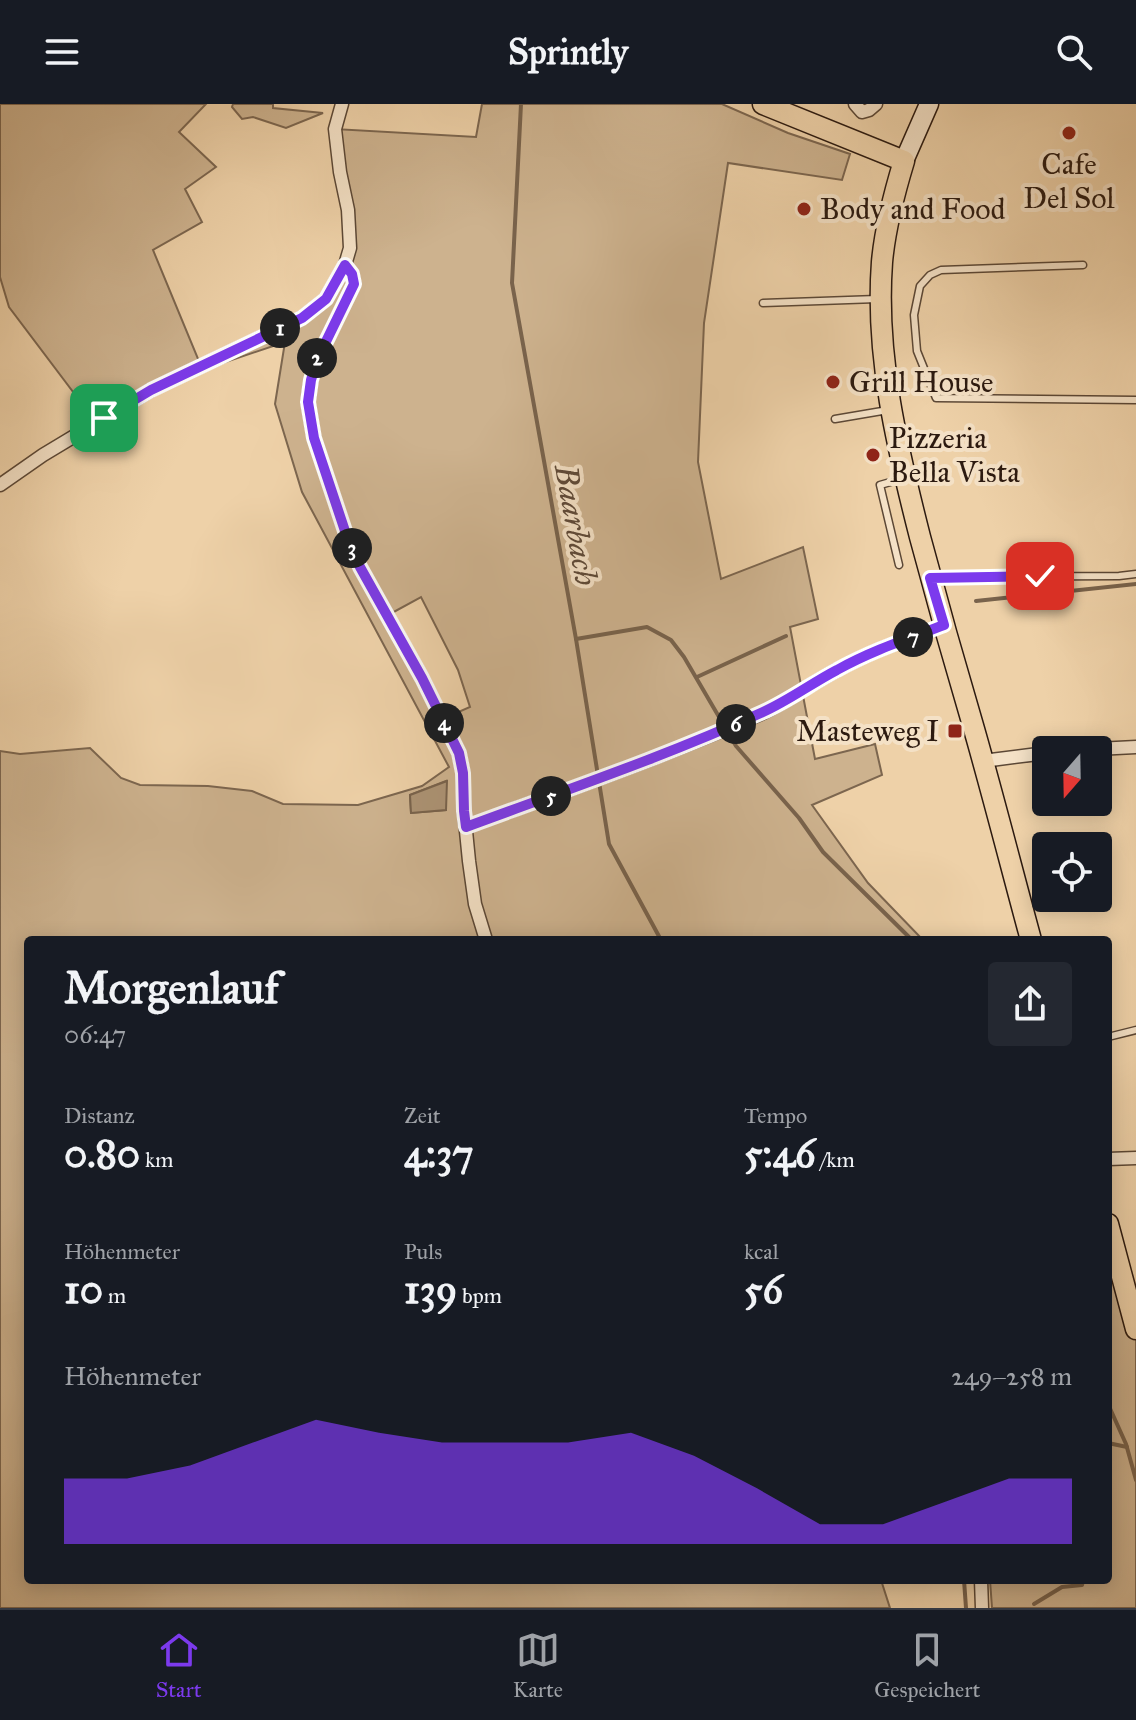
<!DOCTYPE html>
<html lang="de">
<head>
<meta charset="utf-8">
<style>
  body { margin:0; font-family:"IM FELL Great Primer",serif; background:#242831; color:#f1f3f6; height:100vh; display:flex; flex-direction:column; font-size:30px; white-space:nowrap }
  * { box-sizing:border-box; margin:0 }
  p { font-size:26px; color:#9ea1a6 }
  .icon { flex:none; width:44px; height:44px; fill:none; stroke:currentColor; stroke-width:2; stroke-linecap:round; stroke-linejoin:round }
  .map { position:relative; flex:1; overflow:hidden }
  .sheet { position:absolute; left:24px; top:832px; width:1088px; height:648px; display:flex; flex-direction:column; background:#171b24; border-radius:8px; box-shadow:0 4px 20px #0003 }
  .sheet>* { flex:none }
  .needle { width:52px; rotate:200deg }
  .fabs { position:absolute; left:1032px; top:632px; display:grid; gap:16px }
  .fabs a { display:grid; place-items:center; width:80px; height:80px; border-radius:8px; background:#171b24; box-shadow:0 4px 20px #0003; font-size:40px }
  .pin { position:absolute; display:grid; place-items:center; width:68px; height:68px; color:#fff; margin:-34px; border-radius:16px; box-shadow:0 4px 12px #0006 }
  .km { position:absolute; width:40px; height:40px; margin:-20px; border-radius:50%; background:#222; color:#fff; font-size:22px; line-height:40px; text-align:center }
  .round { display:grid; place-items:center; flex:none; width:84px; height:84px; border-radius:8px; background:#242831 }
  .headline { display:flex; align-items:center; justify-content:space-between; height:136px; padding:0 40px }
  h1 { font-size:44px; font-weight:700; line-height:60px }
  .metrics { display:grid; grid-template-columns:repeat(3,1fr); gap:12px; height:136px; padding:8px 40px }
  .metrics div { display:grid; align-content:center }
  .metrics b { font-size:40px; font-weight:700 }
  .metrics small { font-size:22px; font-weight:400 }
  .metrics p { font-size:22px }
  .chart { height:224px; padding:16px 40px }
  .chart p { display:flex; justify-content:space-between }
  .chart svg { width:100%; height:144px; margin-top:8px; fill:#7c3aed; opacity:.7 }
  header { display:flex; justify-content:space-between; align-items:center; height:104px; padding:0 40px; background:#171b24; font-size:36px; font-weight:700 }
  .tab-bar { display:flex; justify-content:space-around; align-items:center; height:112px; border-top:2px solid #363941; background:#171b24; font-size:22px; color:#9ea1a6 }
  .tab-bar a { display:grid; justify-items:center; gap:4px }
  .tab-bar .on { color:#7c3aed }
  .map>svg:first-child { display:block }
  .green { fill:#cdb28e; stroke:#7c664f; stroke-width:2; fill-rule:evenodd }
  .water { fill:#ac9374; stroke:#79634c; stroke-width:2 }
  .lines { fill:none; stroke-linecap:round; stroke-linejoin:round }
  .stream { stroke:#79634c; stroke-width:4 }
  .service-casing { stroke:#5c4836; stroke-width:9 }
  .minor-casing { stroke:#5c4836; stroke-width:15 }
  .secondary-casing { stroke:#2c1a10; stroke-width:21 }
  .primary-casing { stroke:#2c1a10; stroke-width:23 }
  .service { stroke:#f4e1c6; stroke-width:6 }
  .minor { stroke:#f4e1c6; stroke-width:12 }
  .secondary { stroke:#f4e1c6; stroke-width:18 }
  .primary { stroke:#eed1a8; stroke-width:20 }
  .route-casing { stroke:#fff; stroke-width:16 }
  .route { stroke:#7c3aed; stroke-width:10 }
  .poi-dot { fill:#8f2418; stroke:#f4e1c6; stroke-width:3 }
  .labels { text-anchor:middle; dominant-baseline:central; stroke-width:8; stroke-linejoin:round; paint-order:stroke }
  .poi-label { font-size:30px; fill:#2c1a10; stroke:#f4e1c6; text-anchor:start }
  .water-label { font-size:32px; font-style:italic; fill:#5f4a38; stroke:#f4e1c6 }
</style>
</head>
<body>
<header><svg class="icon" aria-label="menu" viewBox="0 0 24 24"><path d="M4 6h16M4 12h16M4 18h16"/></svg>Sprintly<svg class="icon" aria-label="search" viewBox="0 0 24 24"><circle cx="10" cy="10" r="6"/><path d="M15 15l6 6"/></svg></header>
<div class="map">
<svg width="1136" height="1504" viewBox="0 0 1136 1504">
  <rect width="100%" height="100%" fill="#eed1a8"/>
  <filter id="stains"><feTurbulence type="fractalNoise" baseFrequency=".0025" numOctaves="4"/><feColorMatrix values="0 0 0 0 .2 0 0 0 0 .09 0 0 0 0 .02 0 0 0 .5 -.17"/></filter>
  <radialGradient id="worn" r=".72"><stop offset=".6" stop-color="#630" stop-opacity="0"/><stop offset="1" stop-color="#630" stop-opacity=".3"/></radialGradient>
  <g class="green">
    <polygon points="0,0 206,0 179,28 216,63 185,85 202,118 153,146 201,262 95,317 9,203 0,173"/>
    <polygon points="233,0 273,0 273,4 323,9 286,24 253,13 242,15 232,3"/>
    <path d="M482,0H722L788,29L850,50L842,76L728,59L704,219L698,358L721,475L803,443L818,515L790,523L815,655L875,640L882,671L812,701L868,779L923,836H28V1476H881L890,1504H0V647L20,650L90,644L121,674L140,681L208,682L252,687L283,700L358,701L422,682L449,663L302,388L275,300L285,238L199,267L303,218L329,199L346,167L349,172L350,182L325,229L313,257L308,279L305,302L311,337L341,432L456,652L461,719L468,768L472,767L465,669L461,646L447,613L470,603L458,566L421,493L390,510L350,430H346L314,334L308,298L311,276L317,256L354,180L352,170L345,161C354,130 347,102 341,71C338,56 337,40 335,25L476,33ZM446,677V706L411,709L410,691Z"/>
    <polygon points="1108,1137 1136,1211 1136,1504 992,1504 990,1476 1108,1476"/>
  </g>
  <polygon class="water" points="447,677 446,706 411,709 410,691"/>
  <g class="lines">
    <g class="stream">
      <polyline points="521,0 512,179 576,535 609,740 661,836"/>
      <polyline points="976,497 1136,480"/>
      <polyline points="576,535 647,523 671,536 684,553 736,642 799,714 823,748 912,836"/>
      <polyline points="697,573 786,532"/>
      <polyline points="1108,1300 1126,1340 1136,1376"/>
      <polyline points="1108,1339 1127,1343"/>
      <polyline points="964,1476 966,1504"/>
      <polyline points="1034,1500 1062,1483 1082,1481 1083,1476"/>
    </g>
    <g class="service-casing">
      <g id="service">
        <polyline points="1083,161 941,166 930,171 920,182 914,211 917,247 936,294 1136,296"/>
        <polyline points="763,199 877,195"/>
        <polyline points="835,315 888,306"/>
        <polyline points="899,461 880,381 901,375"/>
        <polyline points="936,473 1119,472 1136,470"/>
        <polyline points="1108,933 1136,926"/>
      </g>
    </g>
    <g class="minor-casing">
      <g id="minor">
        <polyline points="342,0 335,25 340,68 348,106 350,144 345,161 352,170 354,180 317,256 311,276 308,298 314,334 346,430 360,463 422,574 459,649 463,669 464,707 469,757 475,800 486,836"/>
        <polyline points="855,0 862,8 869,6 876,0"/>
        <polyline points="0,381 43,351 151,286 302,214 326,195 345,161"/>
        <polyline points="1077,646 1136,643"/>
        <polyline points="983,657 1046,649"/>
        <path d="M466,723C566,686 666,652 763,609C788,597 812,579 837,566C871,547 907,535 944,521"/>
        <polyline points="1108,1055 1136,1054"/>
        <polyline points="981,1476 982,1504"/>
      </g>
    </g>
    <g class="secondary-casing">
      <polyline id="secondary" points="904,57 929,0"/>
    </g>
    <g class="primary-casing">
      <g id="primary">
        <path d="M763,0L904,57C894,90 885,124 882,158C875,251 897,343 920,433C937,497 955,561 974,625C994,695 1012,766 1031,836"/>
        <polyline points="1108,1120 1136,1225"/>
      </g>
    </g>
    <use href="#service" class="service"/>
    <use href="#minor" class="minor"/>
    <use href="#secondary" class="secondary"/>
    <use href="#primary" class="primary"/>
  </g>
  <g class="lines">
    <g class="route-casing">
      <path id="route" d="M104,314L151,286L302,214L326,195L345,161L352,170L354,180L317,256L311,276L308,298L314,334L346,430L360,463L422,574L459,649L463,669L464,707L466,723C566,686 666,652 763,608C788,597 812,579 837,566C871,547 907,535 944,521L930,474L1040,472"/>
    </g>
    <use href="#route" class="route"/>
  </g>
  <g class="poi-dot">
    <circle cx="1069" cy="29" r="8"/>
    <circle cx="804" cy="105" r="8"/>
    <circle cx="833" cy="278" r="8"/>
    <circle cx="873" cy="351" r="8"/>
    <rect x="947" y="619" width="16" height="16" rx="4"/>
  </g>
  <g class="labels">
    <g class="poi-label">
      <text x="1069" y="60" text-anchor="middle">Cafe<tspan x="1069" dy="34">Del Sol</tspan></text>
      <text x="820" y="105">Body and Food</text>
      <text x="849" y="278">Grill House</text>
      <text x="889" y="334">Pizzeria<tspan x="889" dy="34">Bella Vista</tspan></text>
      <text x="939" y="627" text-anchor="end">Masteweg I</text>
    </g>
    <g class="water-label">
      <text transform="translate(576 421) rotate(80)">Baarbach</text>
    </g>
  </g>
  <rect width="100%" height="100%" filter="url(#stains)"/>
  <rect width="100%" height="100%" fill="url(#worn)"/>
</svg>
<div class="fabs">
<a><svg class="needle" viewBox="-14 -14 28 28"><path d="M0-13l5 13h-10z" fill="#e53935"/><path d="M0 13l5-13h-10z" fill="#9ea1a6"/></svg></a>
<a><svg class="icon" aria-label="locate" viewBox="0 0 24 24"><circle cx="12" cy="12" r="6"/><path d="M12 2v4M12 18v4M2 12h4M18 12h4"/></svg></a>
</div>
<div class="pin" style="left:104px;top:314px;background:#1e9e55"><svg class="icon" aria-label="arrive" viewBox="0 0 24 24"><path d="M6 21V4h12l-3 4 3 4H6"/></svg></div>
<div class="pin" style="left:1040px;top:472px;background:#d93025"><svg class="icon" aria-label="check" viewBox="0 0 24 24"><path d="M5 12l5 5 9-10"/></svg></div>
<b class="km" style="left:280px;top:224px">1</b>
<b class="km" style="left:317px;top:254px">2</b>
<b class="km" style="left:352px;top:444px">3</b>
<b class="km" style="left:444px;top:619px">4</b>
<b class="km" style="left:551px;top:692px">5</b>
<b class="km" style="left:736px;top:620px">6</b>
<b class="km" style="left:913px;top:533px">7</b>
<section class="sheet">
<div class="headline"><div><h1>Morgenlauf</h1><p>06:47</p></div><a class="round"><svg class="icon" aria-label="share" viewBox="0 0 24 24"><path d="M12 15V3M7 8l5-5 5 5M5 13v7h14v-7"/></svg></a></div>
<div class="metrics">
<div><p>Distanz</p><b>0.80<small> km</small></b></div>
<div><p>Zeit</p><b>4:37</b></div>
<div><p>Tempo</p><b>5:46<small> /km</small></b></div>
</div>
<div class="metrics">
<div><p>Höhenmeter</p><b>10<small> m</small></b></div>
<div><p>Puls</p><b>139<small> bpm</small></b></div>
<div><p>kcal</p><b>56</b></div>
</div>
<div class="chart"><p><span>Höhenmeter</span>249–258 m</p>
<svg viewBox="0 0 160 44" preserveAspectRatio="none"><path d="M0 44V24L10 24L20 20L30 13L40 6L50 10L60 13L70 13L80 13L90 10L100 17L110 27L120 38L130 38L140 31L150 24L160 24V44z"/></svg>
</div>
</section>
</div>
<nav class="tab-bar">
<a class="on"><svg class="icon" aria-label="home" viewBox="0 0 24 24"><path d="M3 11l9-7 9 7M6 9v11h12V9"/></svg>Start</a>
<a><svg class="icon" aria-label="map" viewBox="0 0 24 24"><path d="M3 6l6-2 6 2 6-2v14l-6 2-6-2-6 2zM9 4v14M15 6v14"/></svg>Karte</a>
<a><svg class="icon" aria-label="saved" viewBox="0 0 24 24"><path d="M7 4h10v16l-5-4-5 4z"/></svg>Gespeichert</a>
</nav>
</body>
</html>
